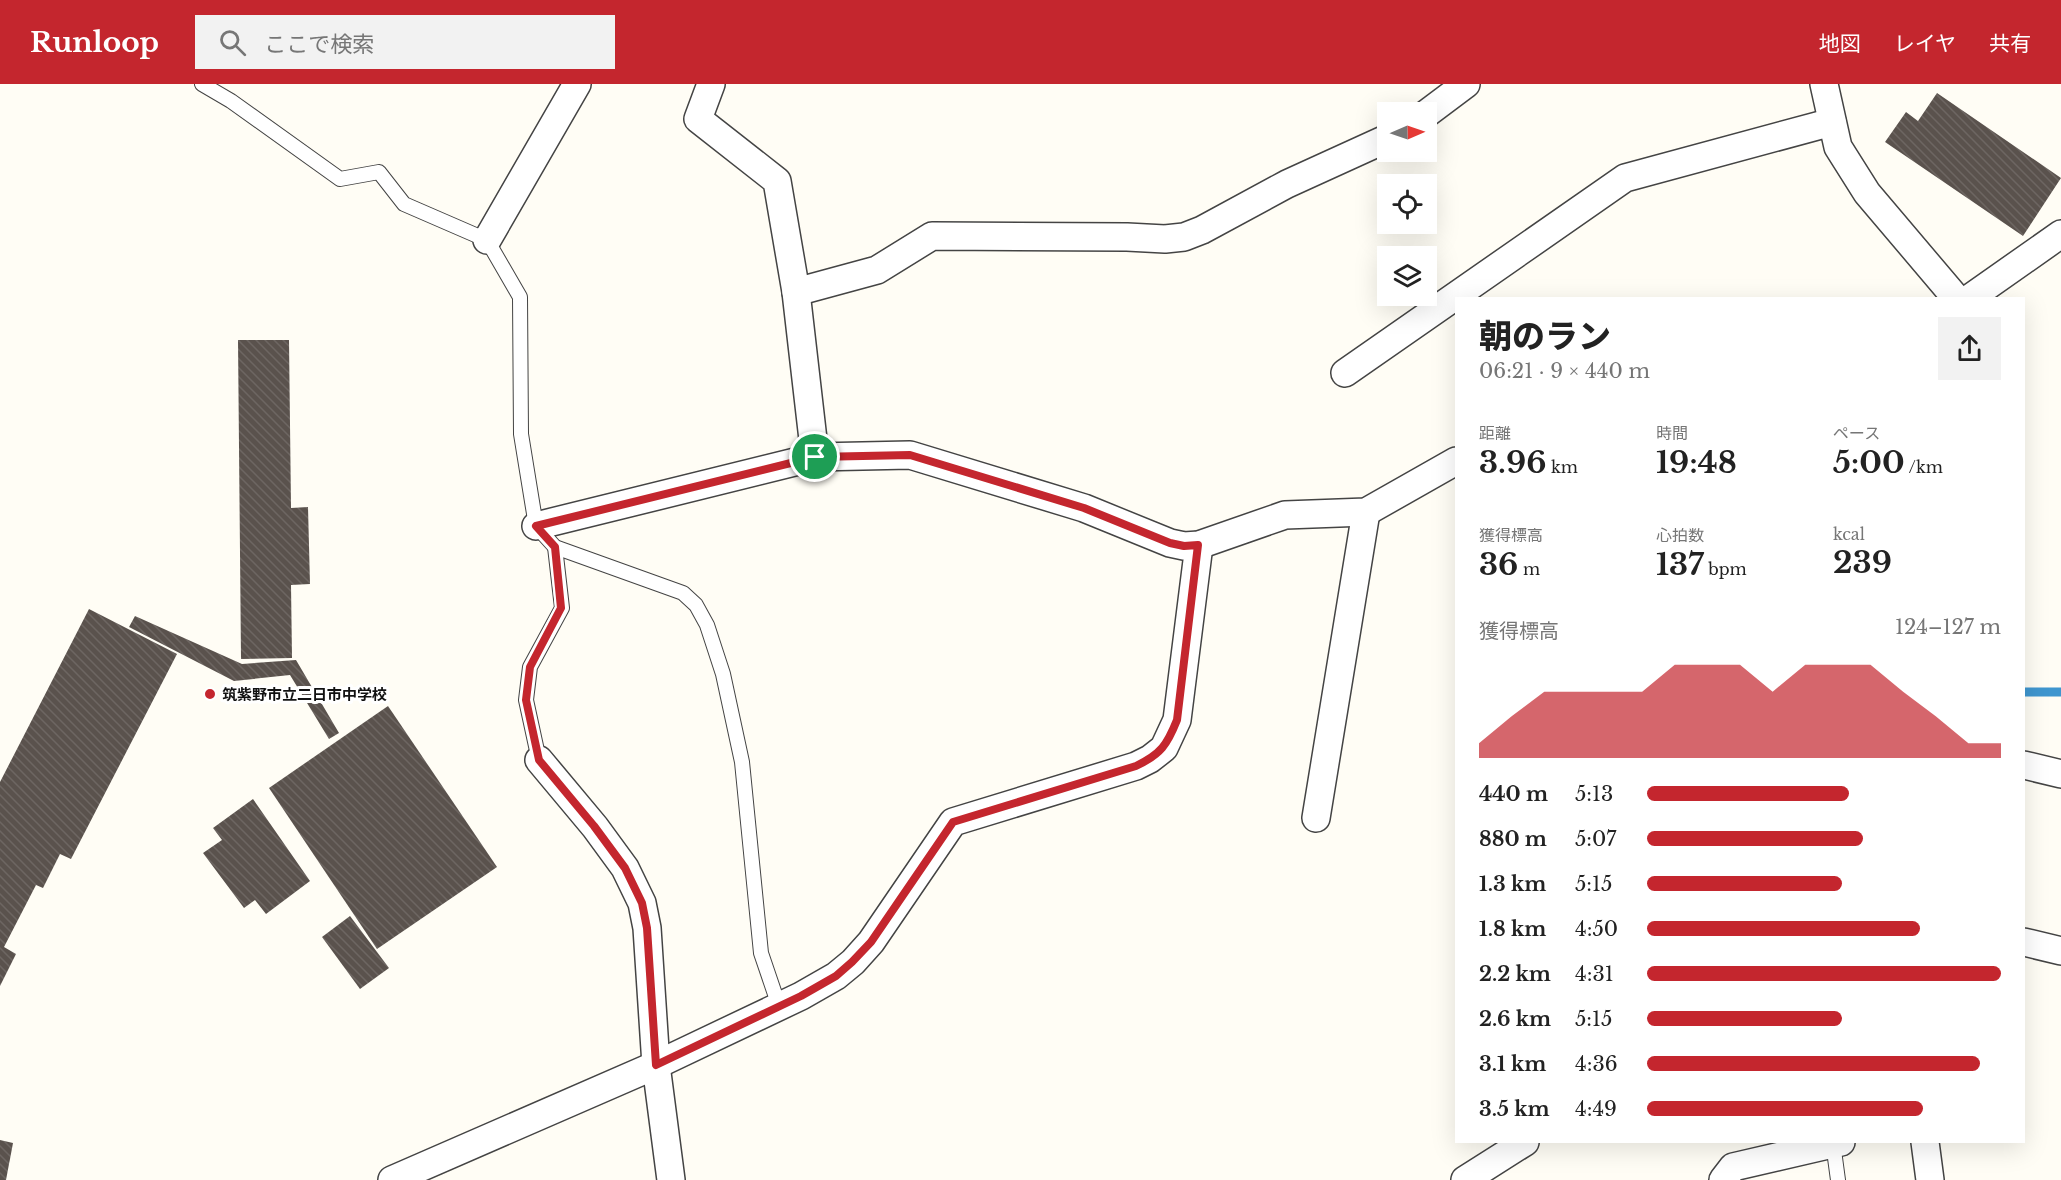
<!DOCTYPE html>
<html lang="ja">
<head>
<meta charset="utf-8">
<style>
  body { margin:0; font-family:"Libre Baskerville","Noto Sans JP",serif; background:#f2f2f2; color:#222; height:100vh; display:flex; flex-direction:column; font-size:22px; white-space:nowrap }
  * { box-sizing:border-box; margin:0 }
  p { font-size:20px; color:#767676 }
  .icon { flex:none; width:33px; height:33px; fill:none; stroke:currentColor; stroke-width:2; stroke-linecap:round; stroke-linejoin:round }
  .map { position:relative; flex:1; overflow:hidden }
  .side { position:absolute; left:1455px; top:213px; width:570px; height:846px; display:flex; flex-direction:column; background:#fff; border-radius:0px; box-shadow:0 6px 24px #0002 }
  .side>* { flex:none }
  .needle { width:39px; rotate:88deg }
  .buttons { position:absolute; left:1377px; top:18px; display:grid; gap:12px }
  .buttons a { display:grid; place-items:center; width:60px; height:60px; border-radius:0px; background:#fff; box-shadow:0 6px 24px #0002; font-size:30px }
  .pin { position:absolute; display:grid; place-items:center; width:51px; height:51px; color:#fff; margin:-26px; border:3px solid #fff; border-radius:50%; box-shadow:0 2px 6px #0007 }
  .round { display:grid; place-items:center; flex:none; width:63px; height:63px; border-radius:0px; background:#f2f2f2 }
  .head { display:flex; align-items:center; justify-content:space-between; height:102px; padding:0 24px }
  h1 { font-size:33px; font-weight:800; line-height:45px }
  .metrics { display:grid; grid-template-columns:repeat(3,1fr); gap:9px; height:102px; padding:6px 24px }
  .metrics div { display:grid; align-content:center }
  .metrics b { font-size:30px; font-weight:800 }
  .metrics small { font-size:16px; font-weight:400 }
  .metrics p { font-size:16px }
  .chart { height:168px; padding:12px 24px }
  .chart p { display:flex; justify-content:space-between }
  .chart svg { width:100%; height:108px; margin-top:6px; fill:#c4262e; opacity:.7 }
  ul { padding:0 24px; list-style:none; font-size:20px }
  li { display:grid; grid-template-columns:96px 72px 1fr; align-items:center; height:45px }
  li i { height:15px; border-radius:8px; background:#c4262e }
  header { display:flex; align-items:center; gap:36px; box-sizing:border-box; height:84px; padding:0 30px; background:#c4262e; color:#fff }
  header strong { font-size:28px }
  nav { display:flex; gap:33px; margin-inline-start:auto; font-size:21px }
  .search { width:420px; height:54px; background:#f2f2f2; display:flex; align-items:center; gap:15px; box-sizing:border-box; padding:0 21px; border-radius:0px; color:#767676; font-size:22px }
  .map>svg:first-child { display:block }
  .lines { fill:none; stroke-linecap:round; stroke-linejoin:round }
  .stream { stroke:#3f96cf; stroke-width:9 }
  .building { fill:url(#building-back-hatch) }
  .service-casing { stroke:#444; stroke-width:16 }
  .minor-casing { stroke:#444; stroke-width:30 }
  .service { stroke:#fff; stroke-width:14 }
  .minor { stroke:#fff; stroke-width:27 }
  .route-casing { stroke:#fff; stroke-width:12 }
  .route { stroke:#c4262e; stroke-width:8 }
  .poi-dot { fill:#c4262e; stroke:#fff; stroke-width:2 }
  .labels { text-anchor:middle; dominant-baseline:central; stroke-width:6; stroke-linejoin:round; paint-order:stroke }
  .poi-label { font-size:15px; font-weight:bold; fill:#111; stroke:#fff; text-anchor:start }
</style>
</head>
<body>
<header>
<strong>Runloop</strong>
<div class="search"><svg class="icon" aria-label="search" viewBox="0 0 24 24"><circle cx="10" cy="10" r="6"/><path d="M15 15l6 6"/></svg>ここで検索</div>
<nav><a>地図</a><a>レイヤ</a><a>共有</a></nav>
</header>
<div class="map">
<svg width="2061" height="1096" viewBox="0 0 2061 1096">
  <defs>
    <pattern id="building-back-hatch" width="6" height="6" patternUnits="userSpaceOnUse" patternTransform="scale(1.5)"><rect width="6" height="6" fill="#5a524d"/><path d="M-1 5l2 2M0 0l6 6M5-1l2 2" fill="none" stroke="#6d6662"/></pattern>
  </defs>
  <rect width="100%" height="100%" fill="#fffdf5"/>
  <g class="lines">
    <polyline class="stream" points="2024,608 2061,608"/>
  </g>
  <g class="building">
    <polygon points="1937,9 2061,94 2023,152 1885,58 1906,28 1918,37"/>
    <polygon points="238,256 289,256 291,424 308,423 310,500 291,501 292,574 241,575"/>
    <polygon points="89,525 177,570 71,775 60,770 43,804 36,801 4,863 16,870 0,902 0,698"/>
    <polygon points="135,532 242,580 296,576 339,649 329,655 290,591 234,597 129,543"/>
    <polygon points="388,622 497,783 377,865 269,704"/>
    <polygon points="253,715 310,797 266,830 255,816 244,824 203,769 222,756 213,744"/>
    <polygon points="350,832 389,884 360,905 322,853"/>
    <polygon points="0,1056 13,1059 6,1096 0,1096"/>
  </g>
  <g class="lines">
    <g class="service-casing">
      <g id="service">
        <polyline points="202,0 231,17 340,95 379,88 404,120 487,156 520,213 521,350 536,442 555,463 683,509 696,521 707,541 723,590 742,678 761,869 779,922"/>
        <polyline points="539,676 526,616 530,583 562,524 555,463"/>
        <polyline points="1833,1059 1838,1096"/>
      </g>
    </g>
    <g class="minor-casing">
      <g id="minor">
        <polyline points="711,0 698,35 777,97 796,208 815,373"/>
        <polyline points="1824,0 1838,63 1867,109 1956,214"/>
        <polyline points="1426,30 1466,0"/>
        <polyline points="487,156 577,0"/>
        <polyline points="796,208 877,186 932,152 1127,153 1165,155 1184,153 1202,146 1287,100 1388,54"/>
        <polyline points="1970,214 2061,150"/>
        <polyline points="1345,289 1625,94 1832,38"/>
        <polyline points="536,442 815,373 910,371 1084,424 1170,459 1184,462 1199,461 1285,431 1366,428 1456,377"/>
        <polyline points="539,676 595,743 625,784 642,819 647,844 656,981 671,1096"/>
        <polyline points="2024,681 2061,690"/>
        <polyline points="1316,734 1366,428"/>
        <polyline points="2024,858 2061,867"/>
        <polyline points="1925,1058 1930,1096"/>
        <polyline points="392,1096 656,981 801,912 836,892 853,878 871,858 953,738 1136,682 1150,675 1164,664 1177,636 1199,461"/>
        <polyline points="1465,1096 1525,1058"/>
        <polyline points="1723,1096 1733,1083 1841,1058"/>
      </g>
    </g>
    <use href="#service" class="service"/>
    <use href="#minor" class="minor"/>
  </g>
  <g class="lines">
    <g class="route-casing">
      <path id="route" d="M910,371L1084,424L1170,459L1184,462L1198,461L1177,636C1167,661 1161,670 1136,682L953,738L871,858L852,878L836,892L801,912L656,981L647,844L642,819L625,784L594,742L539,676L526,616L530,583L561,524L555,463L536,442L815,373Z"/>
    </g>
    <use href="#route" class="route"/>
  </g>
  <circle class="poi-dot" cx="210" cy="610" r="6"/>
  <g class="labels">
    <g class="poi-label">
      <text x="222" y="610">筑紫野市立二日市中学校</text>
    </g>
  </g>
</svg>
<div class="buttons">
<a><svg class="needle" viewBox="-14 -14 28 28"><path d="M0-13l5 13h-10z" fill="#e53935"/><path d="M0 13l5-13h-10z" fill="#767676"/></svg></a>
<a><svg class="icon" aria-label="locate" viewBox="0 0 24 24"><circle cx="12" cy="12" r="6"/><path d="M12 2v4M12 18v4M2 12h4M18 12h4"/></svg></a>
<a><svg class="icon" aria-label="layers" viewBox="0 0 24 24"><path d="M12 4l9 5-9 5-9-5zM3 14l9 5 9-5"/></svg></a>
</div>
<div class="pin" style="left:815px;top:373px;background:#1e9e55"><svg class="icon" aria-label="arrive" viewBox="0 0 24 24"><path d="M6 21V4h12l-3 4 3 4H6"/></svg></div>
<section class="side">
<div class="head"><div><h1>朝のラン</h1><p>06:21 · 9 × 440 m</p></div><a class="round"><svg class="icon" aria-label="share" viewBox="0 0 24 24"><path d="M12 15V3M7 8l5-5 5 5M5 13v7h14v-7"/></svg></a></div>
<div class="metrics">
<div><p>距離</p><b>3.96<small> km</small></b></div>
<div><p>時間</p><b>19:48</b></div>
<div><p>ペース</p><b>5:00<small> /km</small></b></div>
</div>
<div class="metrics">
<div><p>獲得標高</p><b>36<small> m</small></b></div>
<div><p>心拍数</p><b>137<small> bpm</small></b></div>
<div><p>kcal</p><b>239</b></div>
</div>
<div class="chart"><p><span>獲得標高</span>124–127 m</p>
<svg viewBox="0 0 160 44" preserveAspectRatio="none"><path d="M0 44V38L10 27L20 17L30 17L40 17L50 17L60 6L70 6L80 6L90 17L100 6L110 6L120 6L130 17L140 27L150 38L160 38V44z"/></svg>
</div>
<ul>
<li><b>440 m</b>5:13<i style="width:57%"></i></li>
<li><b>880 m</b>5:07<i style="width:61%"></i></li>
<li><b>1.3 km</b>5:15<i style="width:55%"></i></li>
<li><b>1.8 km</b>4:50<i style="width:77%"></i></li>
<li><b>2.2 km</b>4:31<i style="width:100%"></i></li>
<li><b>2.6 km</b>5:15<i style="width:55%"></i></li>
<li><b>3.1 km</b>4:36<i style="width:94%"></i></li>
<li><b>3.5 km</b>4:49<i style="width:78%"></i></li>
</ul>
</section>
</div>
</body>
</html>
